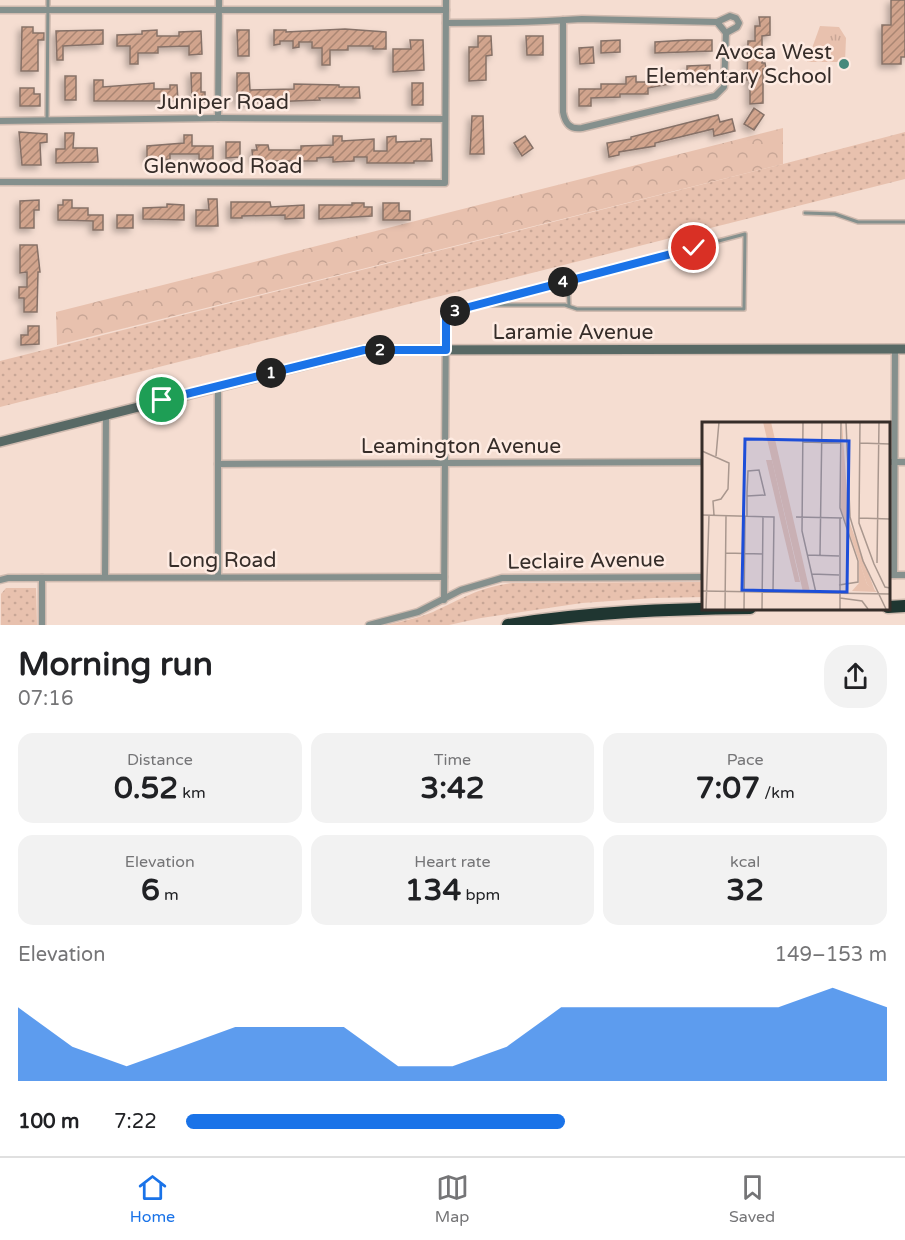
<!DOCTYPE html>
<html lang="en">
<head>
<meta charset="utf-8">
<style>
  body { margin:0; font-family:"Varela Round",sans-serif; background:#f2f2f2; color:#202124; height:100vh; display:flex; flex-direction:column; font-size:22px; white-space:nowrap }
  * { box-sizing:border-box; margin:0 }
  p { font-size:20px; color:#757577 }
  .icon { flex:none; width:33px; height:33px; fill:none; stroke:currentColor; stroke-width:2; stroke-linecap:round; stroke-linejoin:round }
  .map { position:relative; height:625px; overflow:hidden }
  .drawer { display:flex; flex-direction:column; background:#fff; flex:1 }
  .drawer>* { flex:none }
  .pin { position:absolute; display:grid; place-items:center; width:51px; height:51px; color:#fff; margin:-26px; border:3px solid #fff; border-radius:50%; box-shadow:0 2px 6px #0007 }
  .km { position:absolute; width:30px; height:30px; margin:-15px; border-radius:50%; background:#222; color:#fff; font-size:16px; line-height:30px; text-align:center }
  .round { display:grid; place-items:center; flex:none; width:63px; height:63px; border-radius:24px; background:#f2f2f2 }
  .head { display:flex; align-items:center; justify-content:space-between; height:102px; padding:0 18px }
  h1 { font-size:33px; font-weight:800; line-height:45px }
  .metrics { display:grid; grid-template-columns:repeat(3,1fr); gap:9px; height:102px; padding:6px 18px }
  .metrics div { display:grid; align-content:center; border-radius:15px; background:#f2f2f2; text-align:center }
  .metrics b { font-size:30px; font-weight:800 }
  .metrics small { font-size:16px; font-weight:400 }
  .metrics p { font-size:16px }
  .chart { height:168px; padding:12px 18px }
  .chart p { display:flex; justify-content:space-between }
  .chart svg { width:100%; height:108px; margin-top:6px; fill:#1a73e8; opacity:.7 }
  ul { padding:0 18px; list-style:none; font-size:20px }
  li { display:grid; grid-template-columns:96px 72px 1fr; align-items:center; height:45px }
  li i { height:15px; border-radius:8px; background:#1a73e8 }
  .tab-bar { display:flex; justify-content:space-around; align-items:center; height:84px; border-top:2px solid #e0e0e0; background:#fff; font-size:16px; color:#757577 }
  .tab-bar a { display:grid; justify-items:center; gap:3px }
  .tab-bar .current { color:#1a73e8 }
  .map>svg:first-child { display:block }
  .grass { fill:url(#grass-dots) }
  .forest { fill:url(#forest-crowns) }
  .park { fill:url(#park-tufts) }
  .building { fill:url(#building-hatch); stroke:#867167; stroke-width:1.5; filter:url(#shadow) }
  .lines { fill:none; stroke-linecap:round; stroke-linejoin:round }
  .lane-casing { stroke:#cfbaaf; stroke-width:6 }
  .street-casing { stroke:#cfbaaf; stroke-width:9 }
  .secondary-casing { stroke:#cfbaaf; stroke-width:12 }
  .highway-casing { stroke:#cfbaaf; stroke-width:15 }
  .lane { stroke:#85908d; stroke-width:3 }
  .street { stroke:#85908d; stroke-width:6 }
  .secondary { stroke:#586965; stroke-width:9 }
  .highway { stroke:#1f3631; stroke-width:12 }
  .route-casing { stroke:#fff; stroke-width:12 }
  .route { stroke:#1a73e8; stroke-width:8 }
  .poi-dot { fill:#47897c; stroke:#feebe2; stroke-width:2 }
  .labels { text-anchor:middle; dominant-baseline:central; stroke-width:5; stroke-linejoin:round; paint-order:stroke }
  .poi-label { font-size:21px; fill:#362d29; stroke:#feebe2; text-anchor:end }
  .street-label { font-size:21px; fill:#362d29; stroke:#feebe2 }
  .inset-road { fill:none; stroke:#a9978e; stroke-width:1.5 }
  .view { fill:#1d4ed8; fill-opacity:0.15; stroke:#1d4ed8; stroke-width:3 }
  .inset-edge { fill:none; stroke:#362d29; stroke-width:3 }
</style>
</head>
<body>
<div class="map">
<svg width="905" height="625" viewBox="0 0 905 625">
  <defs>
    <pattern id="grass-dots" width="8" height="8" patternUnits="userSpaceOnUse" patternTransform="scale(1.5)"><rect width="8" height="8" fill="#e8c1ae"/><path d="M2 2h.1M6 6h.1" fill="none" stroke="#c8a696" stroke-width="1.8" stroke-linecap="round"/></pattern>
    <pattern id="forest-crowns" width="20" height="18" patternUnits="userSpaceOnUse" patternTransform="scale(1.5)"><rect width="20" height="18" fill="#e8c1ae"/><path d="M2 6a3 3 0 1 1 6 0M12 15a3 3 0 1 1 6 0" fill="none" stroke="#c8a696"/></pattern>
    <pattern id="park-tufts" width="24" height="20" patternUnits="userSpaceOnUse" patternTransform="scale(1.5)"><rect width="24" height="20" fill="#e8c1ae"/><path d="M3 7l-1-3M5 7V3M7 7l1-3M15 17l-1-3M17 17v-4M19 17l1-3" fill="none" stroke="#c8a696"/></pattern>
    <pattern id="building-hatch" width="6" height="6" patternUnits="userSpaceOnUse" patternTransform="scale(1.5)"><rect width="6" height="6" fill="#d1a48d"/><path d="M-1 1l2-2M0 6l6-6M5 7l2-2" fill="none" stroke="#aa8673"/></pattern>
    <filter id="shadow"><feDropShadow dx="-3.5" dy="3.5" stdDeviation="3" flood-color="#0004"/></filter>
  </defs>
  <rect width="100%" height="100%" fill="#f5ddd1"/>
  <g class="grass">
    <polygon points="905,132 905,179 0,407 0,361 783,164"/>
    <path d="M704,582V597L654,598L582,603L481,618L449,625H387C402,621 419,618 433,612C461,599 480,587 512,583Z"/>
    <polygon points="6,588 36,588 37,625 1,625 1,594"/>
  </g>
  <polygon class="forest" points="783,128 783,164 57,345 56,312"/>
  <polygon class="park" points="820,26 839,27 846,38 845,62 807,62"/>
  <g class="building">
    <polygon points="891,0 905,0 905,57 901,57 901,64 882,64 882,25 891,25"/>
    <polygon points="759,17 770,17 770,35 762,36 762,63 765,63 766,69 763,69 763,103 750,104 750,80 747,80 748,41 755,41 755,26 760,26"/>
    <polygon points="22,27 33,27 33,33 44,33 44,40 38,40 38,71 21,71"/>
    <polygon points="345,29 386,32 386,49 373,49 373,46 348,46 348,50 330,50 330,65 322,65 322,48 312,48 312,42 299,42 299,47 293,48 293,41 280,41 280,44 274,45 274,30 286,30 286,32"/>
    <polygon points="103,30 103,44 63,46 63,60 57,60 56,31"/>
    <polygon points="157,30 157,36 179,36 179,32 201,31 202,54 189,55 189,46 158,47 158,53 138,53 138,64 130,64 130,46 117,46 117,35 142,34 142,31"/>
    <polygon points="237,30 249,30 249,56 238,56"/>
    <polygon points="478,36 491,36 492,55 486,56 486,80 469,81 469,47 478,47"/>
    <polygon points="526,36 543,36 543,55 527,55"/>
    <polygon points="410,40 423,40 424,70 393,72 393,49 411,49"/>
    <polygon points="620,40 620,52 601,53 601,41"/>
    <polygon points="687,40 712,40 712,51 655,53 655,42"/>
    <polygon points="593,47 594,63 580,64 579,48"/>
    <polygon points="710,65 710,79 687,79 687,66"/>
    <polygon points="672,72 675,83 648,88 648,94 620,94 620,97 591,98 591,106 579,106 579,89 601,89 601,84 626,84 626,77 636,76 636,82 657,82 656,75"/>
    <polygon points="191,73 201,73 201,92 205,92 205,102 192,103"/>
    <polygon points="237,73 249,73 250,90 294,89 294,84 339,85 339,87 359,87 360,98 319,98 320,100 237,103"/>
    <rect x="65" y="76" width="11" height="24"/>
    <polygon points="94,80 103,80 103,87 154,83 154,89 170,89 170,85 177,85 178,101 94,101"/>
    <rect x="412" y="83" width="11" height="22"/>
    <polygon points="20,88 34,88 34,94 40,94 40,106 20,106"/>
    <polygon points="754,108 764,115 754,130 744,124"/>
    <polygon points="718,115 720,122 732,119 735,131 714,136 713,129 655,143 655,146 619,152 619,155 609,157 607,143 631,139 631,137"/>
    <polygon points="472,116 483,116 484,154 470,154"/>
    <polygon points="19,132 47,134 47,142 40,143 41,165 22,165"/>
    <polygon points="65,133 74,133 73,148 97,148 98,162 56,163 56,149 65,149"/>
    <polygon points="184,135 192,135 192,146 213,146 213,159 199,159 199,154 170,154 170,159 147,160 147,146 184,143"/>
    <polygon points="333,136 342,136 342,141 374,139 374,151 387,151 387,137 396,136 396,142 421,141 421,139 431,139 432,161 414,161 414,163 367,163 367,157 354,157 354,161 333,162 333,157 317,158 317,161 253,161 252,150 257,150 256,145 268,145 269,150 301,150 301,146 333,145"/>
    <polygon points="525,136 533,148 522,156 514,143"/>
    <polygon points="226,142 240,142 240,157 226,158"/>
    <polygon points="208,199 217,199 218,226 196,226 196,210 209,210"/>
    <polygon points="39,200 39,210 34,210 34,228 20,228 20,201"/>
    <polygon points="63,200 72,200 72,208 88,208 88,215 103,215 103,230 93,230 93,221 58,220 58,205 63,205"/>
    <polygon points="231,202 270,202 271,207 304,205 304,218 285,219 285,215 242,216 242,218 231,218"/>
    <polygon points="352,203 364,203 364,207 372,207 372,216 319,219 319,205 352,205"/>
    <polygon points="383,203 399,203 399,211 410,211 410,220 383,220"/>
    <polygon points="167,204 184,205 184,220 143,219 143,208 167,207"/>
    <rect x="117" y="215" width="16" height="13"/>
    <polygon points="20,245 37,245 40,272 38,272 37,312 24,312 24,298 19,298 19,287 27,287 27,272 20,273"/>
    <polygon points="28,326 39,326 39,344 21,345 21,335 28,335"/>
  </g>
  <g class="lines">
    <g class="lane-casing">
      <g id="lane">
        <polyline points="47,120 48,0"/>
        <polyline points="805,213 835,214 858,222 905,222"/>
        <polyline points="568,281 569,306"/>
        <polyline points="446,313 745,234 744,309 577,309 565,305 479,305"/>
      </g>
    </g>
    <g class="street-casing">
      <g id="street">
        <polyline points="0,10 446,10"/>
        <polyline points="717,22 730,16 736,18 739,23 737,27 726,33"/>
        <path d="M446,23C492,23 537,22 582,19L717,22L726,33L724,87L715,96L582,128C570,130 565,123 563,112V20"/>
        <polyline points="218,118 219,0"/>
        <polyline points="0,121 218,118 445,119"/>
        <polyline points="0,182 445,183 446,0"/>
        <polyline points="888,462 905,462"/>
        <polyline points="218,464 704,462"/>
        <polyline points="888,575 905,575"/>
        <polyline points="894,575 895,349"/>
        <polyline points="105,577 106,415"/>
        <polyline points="218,577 218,386"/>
        <polyline points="0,580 8,578 444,577"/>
        <polyline points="444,600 446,313"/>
        <polyline points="42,625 42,578"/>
        <polyline points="369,625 418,612 461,590 502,578 704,577"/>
      </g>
    </g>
    <g class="secondary-casing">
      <polyline id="secondary" points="0,442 364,350 905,349"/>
    </g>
    <g class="highway-casing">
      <g id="highway">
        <polyline points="888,607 905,606"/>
        <path d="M508,625C588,612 668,609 750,608"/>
      </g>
    </g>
    <use href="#lane" class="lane"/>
    <use href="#street" class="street"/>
    <use href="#secondary" class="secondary"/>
    <use href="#highway" class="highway"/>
  </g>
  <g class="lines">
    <g class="route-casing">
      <polyline id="route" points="162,400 364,350 446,350 446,313 694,248"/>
    </g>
    <use href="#route" class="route"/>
  </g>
  <circle class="poi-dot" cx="844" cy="64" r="6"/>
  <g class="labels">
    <g class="poi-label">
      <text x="832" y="52">Avoca West<tspan x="832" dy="24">Elementary School</tspan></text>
    </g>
    <g class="street-label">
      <text x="223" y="102">Juniper Road</text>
      <text x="223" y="166">Glenwood Road</text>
      <text x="573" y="332">Laramie Avenue</text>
      <text x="461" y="446">Leamington Avenue</text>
      <text x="222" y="560">Long Road</text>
      <text transform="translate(586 561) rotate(-1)">Leclaire Avenue</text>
    </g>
  </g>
  <g transform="translate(702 422)">
    <rect width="188" height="188" fill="#f5ddd1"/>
    <path d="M61,0H69L108,170H101ZM140,0L147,99L173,169L165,162L139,87Z" fill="#e8c1ae"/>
    <path d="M64,38H70L98,160H93ZM157,138L165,162L175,170L150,169L157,161Z" fill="#e8c1ae"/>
    <path class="inset-road" d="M101,0L100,109L114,171M144,0L148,95L161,139L184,187M158,0L157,101L172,142L183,165L188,166M101,20L138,21M158,21L188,22M0,29L27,41L26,67L19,77L11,79L12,93M14,34L17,0M45,74L63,73L57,48L46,49L45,71V94M0,93L72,95L71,170M94,95L140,96M157,96L188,97M24,131L61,132M105,133L137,134M118,133L120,0M175,141L177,0M110,152L137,153M137,163L156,160V139L138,86L139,0M0,169L188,172M138,176L160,179L166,187M4,187L7,93M23,187L24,94M42,187L43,94M60,187L61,94M138,187V96"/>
    <path class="view" d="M43,17L147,19L145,170L40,168Z"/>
    <rect width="188" height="188" class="inset-edge"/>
  </g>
</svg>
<div class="pin" style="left:162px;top:400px;background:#1e9e55"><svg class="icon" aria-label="arrive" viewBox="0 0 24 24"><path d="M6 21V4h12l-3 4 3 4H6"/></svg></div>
<div class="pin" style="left:694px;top:248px;background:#d93025"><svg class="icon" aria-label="check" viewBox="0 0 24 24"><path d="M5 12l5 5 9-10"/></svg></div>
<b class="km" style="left:271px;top:373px">1</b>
<b class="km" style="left:380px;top:350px">2</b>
<b class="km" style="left:455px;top:311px">3</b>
<b class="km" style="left:563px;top:282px">4</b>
</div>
<section class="drawer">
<div class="head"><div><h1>Morning run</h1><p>07:16</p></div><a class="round"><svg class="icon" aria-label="share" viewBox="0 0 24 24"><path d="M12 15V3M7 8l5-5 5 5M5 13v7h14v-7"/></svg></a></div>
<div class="metrics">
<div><p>Distance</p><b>0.52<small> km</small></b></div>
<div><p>Time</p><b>3:42</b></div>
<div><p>Pace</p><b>7:07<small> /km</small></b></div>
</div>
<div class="metrics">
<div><p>Elevation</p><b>6<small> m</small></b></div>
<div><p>Heart rate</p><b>134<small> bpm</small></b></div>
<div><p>kcal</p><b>32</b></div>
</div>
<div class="chart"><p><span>Elevation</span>149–153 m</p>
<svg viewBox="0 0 160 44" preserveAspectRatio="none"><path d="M0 44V14L10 30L20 38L30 30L40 22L50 22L60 22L70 38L80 38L90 30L100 14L110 14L120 14L130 14L140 14L150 6L160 14V44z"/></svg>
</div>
<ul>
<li><b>100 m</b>7:22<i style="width:54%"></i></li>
</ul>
</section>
<nav class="tab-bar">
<a class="current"><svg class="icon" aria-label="home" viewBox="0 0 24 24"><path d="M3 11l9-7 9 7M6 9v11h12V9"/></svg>Home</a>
<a><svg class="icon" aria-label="map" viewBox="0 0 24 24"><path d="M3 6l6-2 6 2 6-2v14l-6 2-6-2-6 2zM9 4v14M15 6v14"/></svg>Map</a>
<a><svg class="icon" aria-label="saved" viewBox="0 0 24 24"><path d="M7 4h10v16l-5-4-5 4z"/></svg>Saved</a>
</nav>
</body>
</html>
